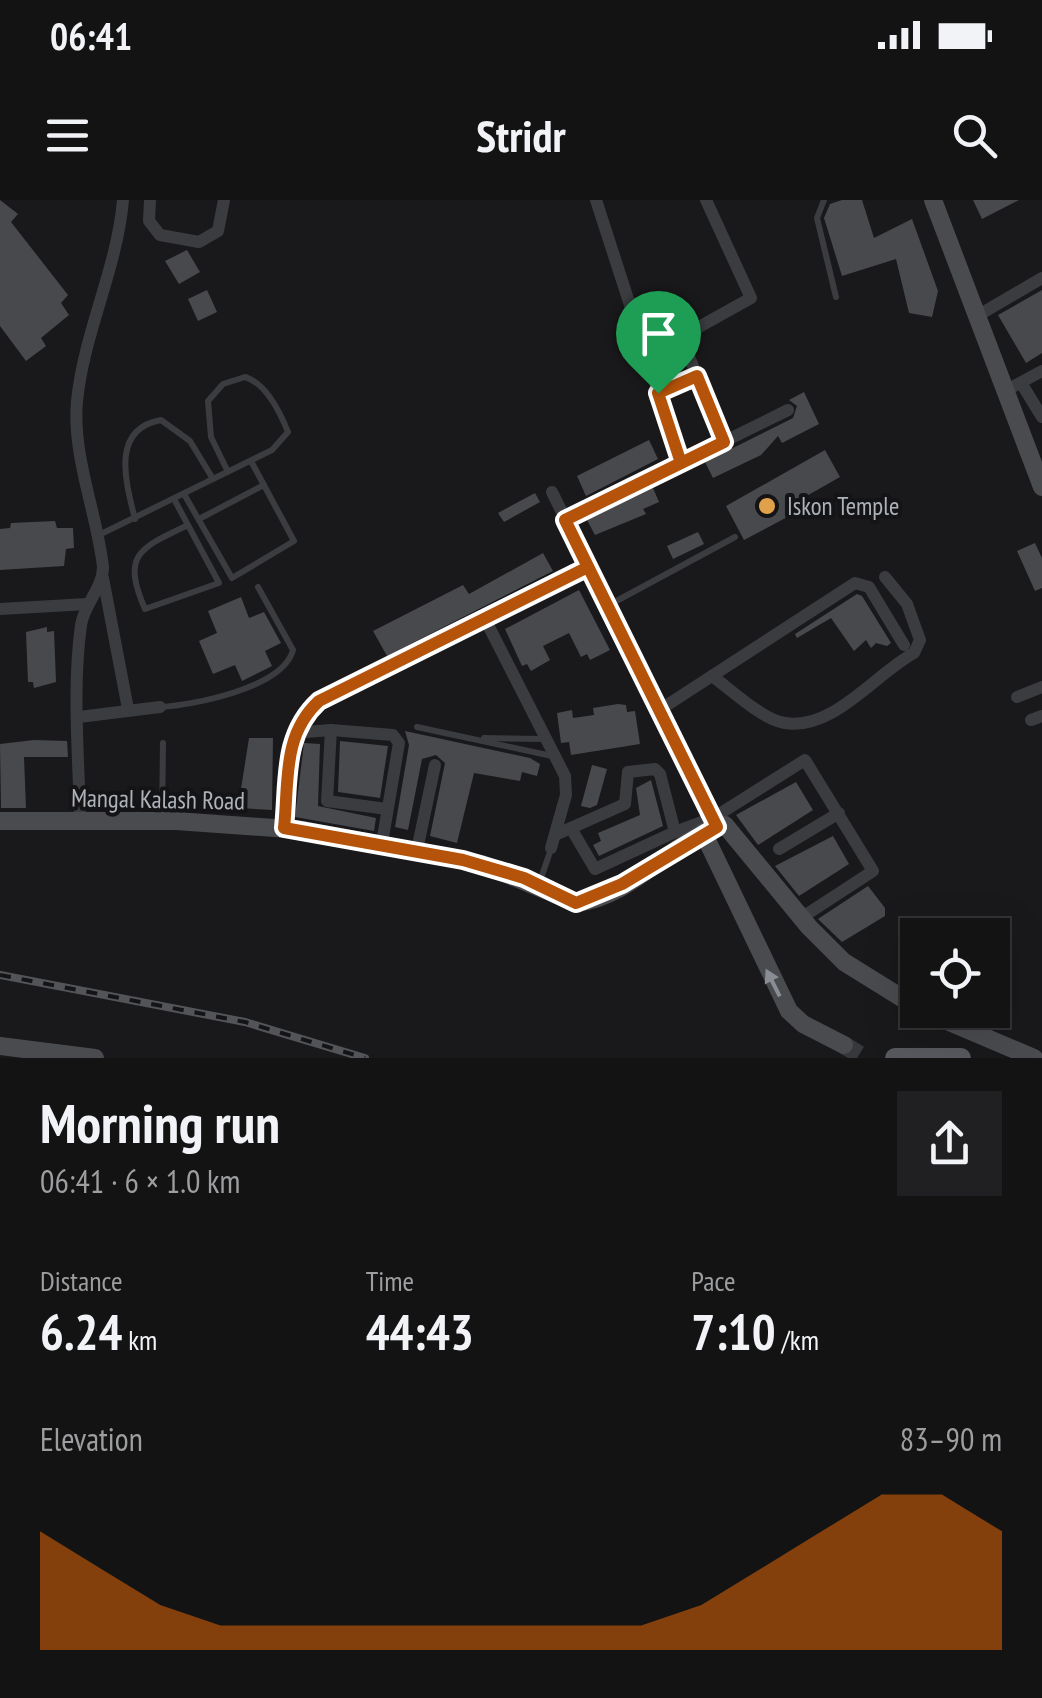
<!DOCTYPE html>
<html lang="en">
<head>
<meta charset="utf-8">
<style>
  body { margin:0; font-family:"PT Sans Narrow",sans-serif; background:#202022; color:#f1f3f6; height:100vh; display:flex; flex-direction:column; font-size:38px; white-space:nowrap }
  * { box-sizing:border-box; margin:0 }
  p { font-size:32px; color:#9d9ea0 }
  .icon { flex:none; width:55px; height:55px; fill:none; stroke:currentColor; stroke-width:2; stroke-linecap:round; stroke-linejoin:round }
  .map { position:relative; height:858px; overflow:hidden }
  .sheet { display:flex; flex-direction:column; background:#131314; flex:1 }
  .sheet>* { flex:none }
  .fabs { position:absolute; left:900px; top:718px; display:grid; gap:20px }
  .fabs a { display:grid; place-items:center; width:110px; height:110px; border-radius:0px; background:#131314; box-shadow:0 10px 40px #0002,0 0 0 2px #323234; font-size:50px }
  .pin { position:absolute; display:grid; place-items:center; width:85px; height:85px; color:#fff; margin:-102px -42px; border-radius:50% 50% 50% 0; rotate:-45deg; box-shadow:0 0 10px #0007 }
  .pin .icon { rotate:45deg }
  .round { display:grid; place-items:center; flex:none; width:105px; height:105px; border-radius:0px; background:#202022 }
  .head { display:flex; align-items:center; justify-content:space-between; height:170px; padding:0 40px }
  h1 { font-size:55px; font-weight:800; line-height:75px }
  .figures { display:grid; grid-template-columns:repeat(3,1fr); gap:15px; height:170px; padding:10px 40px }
  .figures div { display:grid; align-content:center }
  .figures b { font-size:50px; font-weight:800 }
  .figures small { font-size:28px; font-weight:400 }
  .figures p { font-size:28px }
  .chart { height:280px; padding:20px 40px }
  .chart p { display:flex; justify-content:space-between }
  .chart svg { width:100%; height:180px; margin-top:10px; fill:#b45309; opacity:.7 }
  .status { display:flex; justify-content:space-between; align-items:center; height:70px; padding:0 50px; background:#131314; direction:ltr }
  .status svg { height:28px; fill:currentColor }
  header { display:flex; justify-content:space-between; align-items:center; height:130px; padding:0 40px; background:#131314; font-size:45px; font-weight:800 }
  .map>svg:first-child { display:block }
  .building { fill:#48494d }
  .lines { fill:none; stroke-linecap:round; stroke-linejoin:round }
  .secondary-tunnel { stroke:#37383b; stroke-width:18; stroke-dasharray:18 9; stroke-linecap:butt }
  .lane { stroke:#3a3c40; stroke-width:6 }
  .street { stroke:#3a3c40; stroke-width:12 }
  .secondary { stroke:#494b4f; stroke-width:18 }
  .primary { stroke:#57595e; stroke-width:20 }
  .rail-casing { stroke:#525458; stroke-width:8 }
  .rail { stroke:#141416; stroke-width:4; stroke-dasharray:11; stroke-linecap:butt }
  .oneway { fill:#8a8e94 }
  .route-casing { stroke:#fff; stroke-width:20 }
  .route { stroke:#b45309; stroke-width:12 }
  .poi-dot { fill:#e1a14b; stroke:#141416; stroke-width:4 }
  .labels { text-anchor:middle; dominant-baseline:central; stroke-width:8; stroke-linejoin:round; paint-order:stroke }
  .poi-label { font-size:25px; fill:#adb2b9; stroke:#141416; text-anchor:start }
  .street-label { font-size:25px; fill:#adb2b9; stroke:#141416 }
</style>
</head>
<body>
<div class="status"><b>06:41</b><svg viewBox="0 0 49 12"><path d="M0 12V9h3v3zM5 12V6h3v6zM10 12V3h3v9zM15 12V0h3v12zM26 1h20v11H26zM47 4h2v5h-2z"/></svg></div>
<header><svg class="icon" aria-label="menu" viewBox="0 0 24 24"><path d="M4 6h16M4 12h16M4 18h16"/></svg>Stridr<svg class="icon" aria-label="search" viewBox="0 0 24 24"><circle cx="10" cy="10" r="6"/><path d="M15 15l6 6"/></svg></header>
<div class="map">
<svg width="1042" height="858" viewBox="0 0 1042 858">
  <rect width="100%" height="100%" fill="#19191b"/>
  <g class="building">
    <polygon points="0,0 18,14 11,22 68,95 61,103 69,115 41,138 46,146 26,161 0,126"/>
    <polygon points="842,0 862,0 874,38 912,19 938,91 932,117 909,113 896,59 842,76 824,18 830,4"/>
    <polygon points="973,0 1019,0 982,19"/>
    <polygon points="187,50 200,72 179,84 165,61"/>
    <polygon points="207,90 217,112 198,121 188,99"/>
    <polygon points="1042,90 1042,153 1026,163 998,115"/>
    <polygon points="804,192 819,224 782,243 778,236 761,255 713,278 705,262 793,218 797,206 789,200"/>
    <polygon points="649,240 658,259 586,296 577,276"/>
    <polygon points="825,250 840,277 803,298 808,306 744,340 726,306"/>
    <polygon points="653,288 659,302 643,309 646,314 595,335 587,320"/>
    <polygon points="535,293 540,302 504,322 498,313"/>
    <polygon points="55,321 57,328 73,328 74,348 66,349 64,366 0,370 0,329 10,328 11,323"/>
    <polygon points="698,332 704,344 673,359 667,346"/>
    <polygon points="1035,343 1042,358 1042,388 1035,391 1017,351"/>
    <polygon points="543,353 553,371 387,456 373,431 463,385 469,394"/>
    <polygon points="579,390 610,450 590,460 587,454 581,457 569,433 543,446 550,460 531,471 527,464 522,466 505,429"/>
    <polygon points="857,394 862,396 891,443 887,446 876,443 871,448 866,440 854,451 831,418 797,438 795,434"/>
    <polygon points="241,397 249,418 264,412 281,443 265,451 272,466 242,481 235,465 213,474 199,441 217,433 208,411"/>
    <polygon points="47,427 47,432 54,431 56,482 34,488 33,482 28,482 26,432"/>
    <polygon points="618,504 626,505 627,512 635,511 640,544 571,555 569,542 561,543 557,513 572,510 573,518 594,515 593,508"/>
    <polygon points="405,531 530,558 540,564 537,576 522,572 520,581 474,573 457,643 430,636 445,563 436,555 422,559 408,630 395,627 409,545"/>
    <polygon points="249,538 273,538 272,610 238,608"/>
    <polygon points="34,540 67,541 68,557 24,557 26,608 1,608 0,544"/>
    <polygon points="340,541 388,546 380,598 338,592"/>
    <polygon points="304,543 320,544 318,606 376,618 374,631 295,617"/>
    <polygon points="592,565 607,569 597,605 590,608 581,606"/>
    <polygon points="651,580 663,626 599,656 593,645 601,641 598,633 640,615 636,588"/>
    <polygon points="796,582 813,610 758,645 736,615"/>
    <polygon points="833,636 849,664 799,696 775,666"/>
    <polygon points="868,686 885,708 885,716 842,742 818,719"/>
  </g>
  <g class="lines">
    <polyline class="secondary-tunnel" points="844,845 865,858"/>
    <g class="lane">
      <polyline points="824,0 817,18 836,97"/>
      <polyline points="184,294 232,378 294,341 251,261"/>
      <path d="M174,299L219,383L145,409C121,354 140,348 188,325"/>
      <path d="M135,319C126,283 110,229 161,220L190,241L213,279"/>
      <polyline points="199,319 264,285"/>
      <path d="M99,335L272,250L288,232C280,212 266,183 245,177L223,184L208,201L211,237L228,272"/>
      <polyline points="609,405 735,337"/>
      <path d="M160,507C194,505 283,488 293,450L258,387"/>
      <polyline points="417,527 552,556"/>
      <polyline points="484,538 543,539"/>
      <polyline points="162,620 163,543"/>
      <polyline points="539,684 551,649"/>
    </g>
    <g class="street">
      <polyline points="150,0 149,21 160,35 199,42 218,31 224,0"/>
      <polyline points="596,0 681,263"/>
      <polyline points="706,0 751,98 681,137 724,242"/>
      <polyline points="977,116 1042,78"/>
      <polyline points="1023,186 1042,217"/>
      <polyline points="1005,191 1042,171"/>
      <polyline points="658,193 697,176"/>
      <polyline points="552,292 715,622"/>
      <polyline points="565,320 788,210"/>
      <polyline points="103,378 128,509"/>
      <polyline points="0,409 87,404"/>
      <polyline points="485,419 565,576 566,595 551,648"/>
      <path d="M712,476C732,490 761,519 785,523C833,531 875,474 914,453L920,440L907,404L885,377"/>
      <polyline points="1017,497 1042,487"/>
      <polyline points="661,509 855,383 869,387 904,445"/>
      <polyline points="79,517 160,507"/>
      <polyline points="1031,520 1042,516"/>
      <polyline points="331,530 393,535 399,543 382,643"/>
      <polyline points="293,533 331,530 327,601 387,609"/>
      <path d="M80,622C79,557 72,490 81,425C84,404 103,388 103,367C97,313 72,256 77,201C84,132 117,69 123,0"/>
      <path d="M284,628C289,581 282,535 319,501L588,367"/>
      <polyline points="572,630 595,669 675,632"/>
      <polyline points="555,635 625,604 628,572 655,569 660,574 675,632 713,618 805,560 873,671 801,718"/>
      <polyline points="779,649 839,613"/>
      <polyline points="417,650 435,565"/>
    </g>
    <g class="secondary">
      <polyline points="933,0 1042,287"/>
      <path d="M0,621H176L303,630L482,664L576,703C632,698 673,638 725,625L809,727L844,762L918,808"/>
      <polyline points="703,632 789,811 803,824 844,845"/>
      <polyline points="921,810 1034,858"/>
      <polyline points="0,846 95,858"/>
    </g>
    <polyline class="primary" points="895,858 961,858"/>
    <g class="rail-casing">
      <polyline id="rail" points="0,775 245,822 365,858"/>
    </g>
    <use href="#rail" class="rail"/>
  </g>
  <defs><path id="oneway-solid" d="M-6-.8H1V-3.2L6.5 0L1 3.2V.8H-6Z" transform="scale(2.5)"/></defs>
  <use class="oneway" href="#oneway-solid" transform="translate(773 783) rotate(-117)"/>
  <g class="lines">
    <g class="route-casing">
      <path id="route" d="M658,193L681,263L565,320L588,367L319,501C282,535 289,581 284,628L463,660L524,678L576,703L622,684L717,627L565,320L724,242L697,176L658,193"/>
    </g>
    <use href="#route" class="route"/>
  </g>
  <circle class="poi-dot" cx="767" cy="306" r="10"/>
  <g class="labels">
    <g class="poi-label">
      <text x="787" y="306">Iskon Temple</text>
    </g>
    <g class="street-label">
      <text transform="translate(158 599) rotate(1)">Mangal Kalash Road</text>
    </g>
  </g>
</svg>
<div class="fabs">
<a><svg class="icon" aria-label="locate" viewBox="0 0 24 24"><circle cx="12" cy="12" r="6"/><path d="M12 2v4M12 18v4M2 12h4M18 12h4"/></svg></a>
</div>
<div class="pin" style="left:658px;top:193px;background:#1e9e55"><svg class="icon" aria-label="arrive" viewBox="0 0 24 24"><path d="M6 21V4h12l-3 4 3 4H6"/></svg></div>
</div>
<section class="sheet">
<div class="head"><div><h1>Morning run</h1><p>06:41 · 6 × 1.0 km</p></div><a class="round"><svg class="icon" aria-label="share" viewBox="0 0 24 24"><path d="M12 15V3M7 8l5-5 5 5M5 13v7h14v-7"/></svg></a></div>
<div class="figures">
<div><p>Distance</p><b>6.24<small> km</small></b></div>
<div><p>Time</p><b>44:43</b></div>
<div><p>Pace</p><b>7:10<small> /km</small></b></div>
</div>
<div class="chart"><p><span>Elevation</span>83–90 m</p>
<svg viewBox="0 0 160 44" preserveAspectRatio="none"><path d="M0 44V15L10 24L20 33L30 38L40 38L50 38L60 38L70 38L80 38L90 38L100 38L110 33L120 24L130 15L140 6L150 6L160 15V44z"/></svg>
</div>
</section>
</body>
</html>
